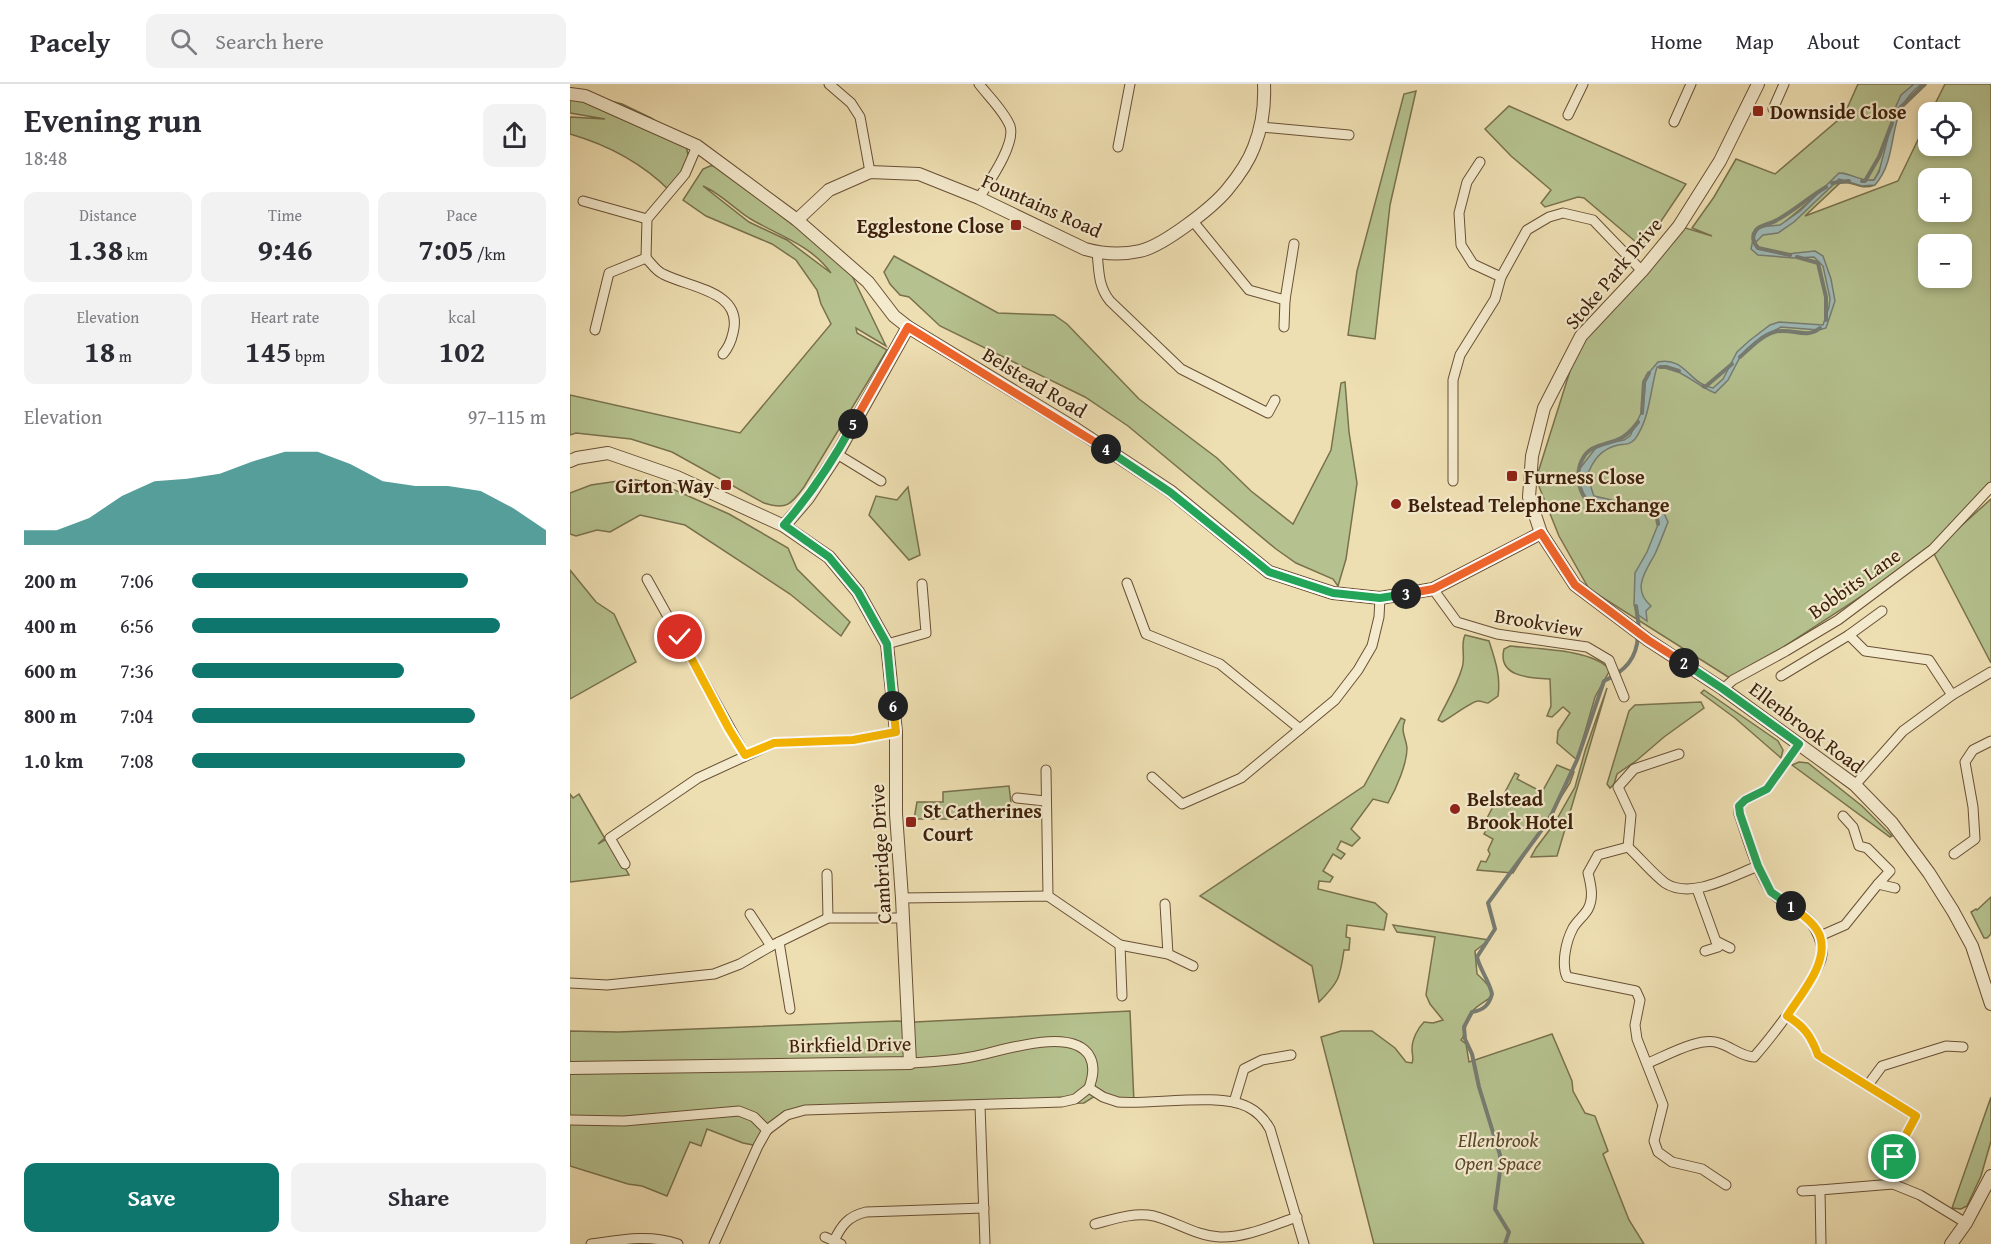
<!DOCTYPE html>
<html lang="en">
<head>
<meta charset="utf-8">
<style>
  body { margin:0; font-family:"Gentium Book Plus",serif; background:#f2f2f3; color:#2b2b33; height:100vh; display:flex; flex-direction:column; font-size:22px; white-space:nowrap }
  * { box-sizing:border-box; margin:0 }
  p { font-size:20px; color:#7c7c81 }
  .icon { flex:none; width:33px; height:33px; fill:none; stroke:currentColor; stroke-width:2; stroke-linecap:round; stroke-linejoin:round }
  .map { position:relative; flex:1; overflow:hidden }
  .details { display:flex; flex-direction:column; background:#fff; width:570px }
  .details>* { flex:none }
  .fabs { position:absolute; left:1348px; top:18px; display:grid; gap:12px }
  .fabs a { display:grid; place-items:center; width:54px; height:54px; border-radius:12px; background:#fff; box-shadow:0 3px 9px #0003; font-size:30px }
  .pin { position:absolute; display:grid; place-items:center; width:51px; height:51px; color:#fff; margin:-26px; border:3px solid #fff; border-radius:50%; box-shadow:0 2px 6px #0007 }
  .km { position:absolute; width:30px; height:30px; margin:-15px; border-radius:50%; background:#222; color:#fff; font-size:16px; line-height:30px; text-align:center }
  .round { display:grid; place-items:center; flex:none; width:63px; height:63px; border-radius:12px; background:#f2f2f3 }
  .head { display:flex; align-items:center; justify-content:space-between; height:102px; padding:0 24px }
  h1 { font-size:33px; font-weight:700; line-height:45px }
  .metrics { display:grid; grid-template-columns:repeat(3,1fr); gap:9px; height:102px; padding:6px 24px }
  .metrics div { display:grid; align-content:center; border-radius:12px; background:#f2f2f3; text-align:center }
  .metrics b { font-size:30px; font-weight:700 }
  .metrics small { font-size:16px; font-weight:400 }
  .metrics p { font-size:16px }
  .chart { height:168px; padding:12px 24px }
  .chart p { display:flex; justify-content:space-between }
  .chart svg { width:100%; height:108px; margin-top:6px; fill:#0f766e; opacity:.7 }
  .cta { display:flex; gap:12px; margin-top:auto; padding:12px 24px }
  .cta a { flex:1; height:69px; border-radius:12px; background:#0f766e; color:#fff; font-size:24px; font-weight:700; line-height:69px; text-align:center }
  .cta a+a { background:#f2f2f3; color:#2b2b33 }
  ul { padding:0 24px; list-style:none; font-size:20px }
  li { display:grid; grid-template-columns:96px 72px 1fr; align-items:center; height:45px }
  li i { height:15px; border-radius:8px; background:#0f766e }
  header { display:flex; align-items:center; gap:36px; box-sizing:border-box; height:84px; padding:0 30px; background:#fff; border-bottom:2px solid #e1e1e2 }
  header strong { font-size:28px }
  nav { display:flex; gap:33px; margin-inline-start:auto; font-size:21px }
  .search { width:420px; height:54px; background:#f2f2f3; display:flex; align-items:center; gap:15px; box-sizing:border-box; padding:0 21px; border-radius:12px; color:#7c7c81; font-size:22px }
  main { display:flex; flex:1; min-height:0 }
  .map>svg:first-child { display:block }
  .green { fill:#b5c28f; stroke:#79714d; stroke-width:1.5; fill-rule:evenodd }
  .water { fill:#9ebab7; stroke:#777c72; stroke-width:1.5 }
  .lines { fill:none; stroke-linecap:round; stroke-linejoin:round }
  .stream { stroke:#777c72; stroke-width:4 }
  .minor-casing { stroke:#695035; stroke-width:11 }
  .tertiary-casing { stroke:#695035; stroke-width:14 }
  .minor { stroke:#f4eacd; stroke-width:9 }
  .tertiary { stroke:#f4eacd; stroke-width:12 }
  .split-1-casing { stroke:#fff; stroke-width:12 }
  .split-2-casing { stroke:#fff; stroke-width:12 }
  .split-3-casing { stroke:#fff; stroke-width:12 }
  .split-4-casing { stroke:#fff; stroke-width:12 }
  .split-5-casing { stroke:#fff; stroke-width:12 }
  .split-6-casing { stroke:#fff; stroke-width:12 }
  .split-7-casing { stroke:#fff; stroke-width:12 }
  .split-1 { stroke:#f5b400; stroke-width:8 }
  .split-2 { stroke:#22a559; stroke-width:8 }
  .split-3 { stroke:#f0652b; stroke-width:8 }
  .split-4 { stroke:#22a559; stroke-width:8 }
  .split-5 { stroke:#f0652b; stroke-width:8 }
  .split-6 { stroke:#22a559; stroke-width:8 }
  .split-7 { stroke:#f5b400; stroke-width:8 }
  .poi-dot { fill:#8f2418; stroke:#f4eacd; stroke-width:2 }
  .labels { text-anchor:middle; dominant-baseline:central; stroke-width:4.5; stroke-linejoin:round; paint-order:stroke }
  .poi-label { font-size:20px; font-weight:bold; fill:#3d200b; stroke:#f4eacd; text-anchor:start }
  .street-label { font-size:20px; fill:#3d200b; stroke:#f4eacd }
  .park-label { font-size:20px; font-style:italic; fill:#5b482c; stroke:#f4eacd }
</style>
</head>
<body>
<header>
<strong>Pacely</strong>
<div class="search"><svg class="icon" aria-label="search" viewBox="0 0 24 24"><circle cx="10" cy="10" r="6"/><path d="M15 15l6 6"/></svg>Search here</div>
<nav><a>Home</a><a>Map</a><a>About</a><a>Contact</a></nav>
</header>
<main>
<section class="details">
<div class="head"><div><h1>Evening run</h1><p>18:48</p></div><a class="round"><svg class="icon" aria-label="share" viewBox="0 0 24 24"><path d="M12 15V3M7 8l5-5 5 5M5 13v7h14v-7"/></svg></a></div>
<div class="metrics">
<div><p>Distance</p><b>1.38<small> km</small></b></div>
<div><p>Time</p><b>9:46</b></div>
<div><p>Pace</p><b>7:05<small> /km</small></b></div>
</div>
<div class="metrics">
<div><p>Elevation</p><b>18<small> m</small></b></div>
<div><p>Heart rate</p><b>145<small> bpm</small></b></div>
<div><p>kcal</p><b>102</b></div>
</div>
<div class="chart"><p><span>Elevation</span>97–115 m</p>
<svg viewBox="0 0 160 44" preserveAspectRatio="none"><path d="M0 44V38L10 38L20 33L30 24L40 18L50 17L60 15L70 10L80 6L90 6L100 11L110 18L120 20L130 20L140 22L150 29L160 38V44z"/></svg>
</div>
<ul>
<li><b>200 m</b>7:06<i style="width:78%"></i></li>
<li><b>400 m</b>6:56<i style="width:87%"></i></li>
<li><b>600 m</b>7:36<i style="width:60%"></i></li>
<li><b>800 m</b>7:04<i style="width:80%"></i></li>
<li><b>1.0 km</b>7:08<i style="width:77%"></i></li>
</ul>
<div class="cta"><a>Save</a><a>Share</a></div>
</section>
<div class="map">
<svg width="1421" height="1160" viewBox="0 0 1421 1160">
  <rect width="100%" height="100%" fill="#eedfb2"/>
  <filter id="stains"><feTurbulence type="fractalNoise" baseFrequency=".00333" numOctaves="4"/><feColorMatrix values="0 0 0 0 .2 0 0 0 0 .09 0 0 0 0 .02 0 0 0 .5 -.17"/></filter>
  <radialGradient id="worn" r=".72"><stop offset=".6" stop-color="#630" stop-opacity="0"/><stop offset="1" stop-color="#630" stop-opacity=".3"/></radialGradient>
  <g class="green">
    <path d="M1288,0H1344C1311,29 1324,65 1304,96L1295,97L1273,89L1215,138L1227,134L1269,95L1292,102L1305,101C1288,107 1284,96 1270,99L1235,132L1328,97L1359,33V62H1392V28H1361L1375,0H1421V402L1380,452L1421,415V579L1362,466L1163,596L1019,505L989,452L966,395L1011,252L1109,142L1142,152L1122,144L1144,113L1166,75L1205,90L1274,31ZM1359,94H1392V128H1359ZM1359,160H1392V194H1359Z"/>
    <path d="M0,7L52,20L81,34L115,56L119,76L100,107C72,79 38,61 0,50V33L35,35L0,29Z"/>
    <polygon points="846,7 820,121 805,255 778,251 787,187 834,10"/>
    <polygon points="939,22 1116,100 1073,164 1014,114 1008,113 975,123 971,119 981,106 941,72 915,45"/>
    <path d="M153,81L272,171L316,262L286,244L287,249L317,266L234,403C221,421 216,426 194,419L102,368L61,355L6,349L0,351V311L170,349L261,240L251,220L247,206L226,176L202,160L136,132L113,116L133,85L140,82ZM133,102C148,108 164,124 179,134C207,151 240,160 261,189L217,156L179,138Z"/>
    <polygon points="324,172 428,229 484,231 497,240 569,315 647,374 681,407 723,440 761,366 771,299 775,298 779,348 787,399 776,475 768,502 763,495 726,479 706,465 558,342 515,313 370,242 339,213 330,211 320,200 314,188"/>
    <polygon points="62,395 98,403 159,430 218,464 227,485 280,538 271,552 220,510 115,441 70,431 40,448 27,446 6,452 0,450 0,409 21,401"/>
    <polygon points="338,403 350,471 339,476 299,431 306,412 327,416"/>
    <polygon points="0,486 26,518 44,530 66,578 0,615"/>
    <path d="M895,551L919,557C925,576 931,592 928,612L918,619C915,619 912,617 908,617C902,617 880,634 872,638L868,636C876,619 887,602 892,584C896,573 890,561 895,551Z"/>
    <path d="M940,562C965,565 1024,565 1040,586L1025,613L1007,676L987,659L988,647L1000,629L993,623L982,633L977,632L981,622L980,595C960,594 927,593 934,565Z"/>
    <polygon points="1037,604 987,772 961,773 966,764 984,740 1005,703 1015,667"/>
    <polygon points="1134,606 1208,657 1213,666 1211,674 1165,634 1131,609"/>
    <polygon points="1131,618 1134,624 1094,653 1066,677 1047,690 1044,700 1040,704 1037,700 1059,627 1065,621"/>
    <path d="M831,634L835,636C830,648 836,653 837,664C837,680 826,705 818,719L803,715L781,745L790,754L782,762L771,757L767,765L775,770L771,775L763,770L753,787L763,793L760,798L749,797L748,805L805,819L817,830L814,846L777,841L776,853L780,854L779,866H774C770,894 769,898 749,918L742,882L630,812L794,702Z"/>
    <polygon points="1229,678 1238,679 1292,722 1322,752 1320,753 1222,681"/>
    <polygon points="987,681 1004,688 1000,699 943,789 907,786 911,777 916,778 920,770 918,766 923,755 914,750 920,739 916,736 929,711 933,712 945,689 949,691 947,695 972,708"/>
    <polygon points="439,702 443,735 344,735 347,718 373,718 373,708"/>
    <polygon points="0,710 3,714 9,710 34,753 37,752 28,760 38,754 59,791 0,798"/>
    <polygon points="1421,813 1421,850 1417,854 1414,854 1401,828 1406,825 1407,826"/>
    <path d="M823,841L919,856L905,867L907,890C939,919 909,912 898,933C894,941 897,950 891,956L896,960L899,978L982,950L1002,997L1003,1007L1015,1029L1025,1032L1038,1067L1033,1070L1059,1136L1074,1160H804L751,953L771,947H802L825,964L836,978L842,979C844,974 842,971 842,965C842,955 848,944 854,938L863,939L873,936L860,920L856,911L865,853L827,848Z"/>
    <polygon points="560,927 564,1019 528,1010 514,1019 235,1026 217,1032 188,1062 173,1059 137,1045 131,1062 120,1058 97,1112 72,1102 58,1100 0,1082 0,947 48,948 327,937 345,938"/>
    <polygon points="1421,1013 1421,1057 1411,1092 1397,1122 1391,1125 1382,1124"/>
  </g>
  <path class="water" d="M1344,0H1352C1313,27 1332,70 1305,101L1292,102L1269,95L1224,138L1208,149L1193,151L1185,159L1191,165L1217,170L1245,167L1253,172L1261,195L1265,217L1256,244L1249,246L1211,243L1193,253L1177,265L1169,275L1158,296L1145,309C1127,302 1105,280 1087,283C1080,306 1080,335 1065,355C1060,361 1055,360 1048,361C1031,365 1023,376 1017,392L1024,412L1059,420L1078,417L1093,427L1098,438C1094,448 1090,459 1085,470C1076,487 1061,505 1081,522L1076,527L1077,537L1067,530L1064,521L1065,489L1077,468L1089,438L1086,430C1076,424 1062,420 1050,420C1044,421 1037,423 1031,423C1014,422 1009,401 1008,387L1028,361L1054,356L1060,352L1073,325L1076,292L1088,278C1115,272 1120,301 1143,304L1153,295L1167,268L1179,257L1200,241L1209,238L1253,241L1259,223L1260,214L1253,182L1244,173L1224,174L1188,171L1181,165L1183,155L1189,143L1210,141L1230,127L1269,89C1281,89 1291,98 1304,96L1309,88L1326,22L1331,11Z"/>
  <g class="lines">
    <g class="stream">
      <polyline points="1330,24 1355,0"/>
      <polyline points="1292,97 1295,97 1309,73 1322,39"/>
      <polyline points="1262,99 1279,97"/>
      <path d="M1220,171L1188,164C1183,158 1181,152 1186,146C1190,141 1201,140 1207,136C1225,126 1239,113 1256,103"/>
      <polyline points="1227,173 1248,179 1256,213 1256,236"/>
      <path d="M1170,273C1180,264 1191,252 1204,248C1221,243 1236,256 1250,244"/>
      <polyline points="1090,283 1096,283 1109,287"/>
      <polyline points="1133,302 1135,303 1162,280"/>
      <polyline points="1072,329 1074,298 1079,289"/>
      <path d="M1056,420C1048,421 1041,425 1033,424C1011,422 1003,394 1012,376C1019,361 1034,361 1047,356C1056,353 1062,346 1068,338"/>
      <polyline points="1075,424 1087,434 1088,440"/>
      <polyline points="1066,522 1069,544"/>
      <path d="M935,1160L939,1148L925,1125L930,1087V1071L909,1003L902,970L895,955L894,943L902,928C914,926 919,921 922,910C919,896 910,886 907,873L925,845L918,819L979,736L1007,676L1034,597C1055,587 1067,575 1068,551"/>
    </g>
    <g class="minor-casing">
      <g id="minor">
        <polyline points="259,0 281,19 290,33 300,88"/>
        <path d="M409,0C419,13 434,27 440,42C446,60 419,98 409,114"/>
        <polyline points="1203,25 1214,0"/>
        <polyline points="998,31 1013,0"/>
        <polyline points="1104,38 1121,0"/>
        <polyline points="691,43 779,51"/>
        <polyline points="548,63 560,0"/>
        <polyline points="910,78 897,98 889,129 891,161 903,180 931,193"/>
        <polyline points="13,117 77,135"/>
        <polyline points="622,136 679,206 715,216 724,160"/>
        <path d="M527,168C529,187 528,202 540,217L611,285L698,329L705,316"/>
        <path d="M76,174C81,179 86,187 93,190C120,204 174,207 163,249C161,258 159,263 153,270"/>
        <polyline points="714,243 715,216"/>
        <polyline points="25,246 39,189 76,174 77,135 115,90 127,62"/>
        <polyline points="267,370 311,397"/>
        <polyline points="883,397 883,296 890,271 925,215 931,193 957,146 979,133 993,129 1023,136 1072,187"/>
        <polyline points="77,495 175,671"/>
        <polyline points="557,499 576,550 650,580 730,645"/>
        <polyline points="863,505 887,538 927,550 1017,563 1039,576 1054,613"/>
        <polyline points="1279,551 1295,567 1359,576 1382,611"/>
        <polyline points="317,560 356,549 352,500"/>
        <polyline points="1211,592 1279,551 1312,527"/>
        <polyline points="1153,605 1163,596 1216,567 1268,536 1363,465 1421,403"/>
        <polyline points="476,686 478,812"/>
        <polyline points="582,693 612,720 671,694 765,616 788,586 802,562 809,533 810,514"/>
        <polyline points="1285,701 1333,647 1382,611 1421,588"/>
        <polyline points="447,714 475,717"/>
        <polyline points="1273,732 1283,743 1289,762 1297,764 1320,787 1308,800"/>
        <path d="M1058,763L1028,771L1018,789C1021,801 1024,814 1018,825C1014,832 1007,837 1003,844C996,857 991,880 997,893L1066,907L1070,916L1065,941L1067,955L1093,1021L1084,1057L1088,1068L1102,1078L1132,1085L1156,1101"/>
        <path d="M1058,763C1070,774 1082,789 1095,799C1121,816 1162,792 1188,782"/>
        <polyline points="1058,763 1061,731 1048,703 1064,685 1109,670"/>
        <polyline points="1384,770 1405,755 1403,723 1395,678 1403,666 1421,657"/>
        <polyline points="55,780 40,754 128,694 204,659 283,656 326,648"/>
        <polyline points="257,790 258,834"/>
        <polyline points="1127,805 1148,863 1135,867"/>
        <polyline points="332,814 478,812 550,861 598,870 623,882"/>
        <polyline points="595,820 598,870"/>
        <polyline points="180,830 201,862"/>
        <polyline points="1250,852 1275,841 1308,800 1325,804"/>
        <polyline points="1146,857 1160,864"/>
        <polyline points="209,858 220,925"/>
        <polyline points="550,861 552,912"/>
        <polyline points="0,899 37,901 144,890 170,880 201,862 258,834 333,834"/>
        <path d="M1217,932C1234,942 1241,952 1248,971L1346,1032L1324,1073L1323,1100"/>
        <path d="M340,979C361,978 380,977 401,973C429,968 503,941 520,973C525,983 523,993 519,1004"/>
        <path d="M1078,979C1096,972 1130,952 1149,959C1162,963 1170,972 1184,973C1199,956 1250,891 1252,871C1253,858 1247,847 1240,837C1229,825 1209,819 1200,806C1185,784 1178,755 1169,730V722L1175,716L1197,705L1229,660"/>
        <polyline points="1298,1001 1312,982 1376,962 1393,963"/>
        <polyline points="664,1018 674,985 692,976 721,971"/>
        <polyline points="410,1022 415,1160"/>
        <path d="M0,1036L54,1037L169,1027L184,1033L197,1046L217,1031L235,1026L492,1018L505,1015L519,1004L533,1013L548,1018C582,1021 650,1008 678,1023C688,1028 695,1036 700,1045L734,1160"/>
        <polyline points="1232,1107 1250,1106"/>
        <path d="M525,1140C544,1135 564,1128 584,1132C607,1138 626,1152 650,1153C676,1154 703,1141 727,1133"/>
        <polyline points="255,1153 271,1160"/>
        <path d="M264,1157C271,1142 278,1132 296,1128L414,1124"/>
        <path d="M21,1160C50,1156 79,1150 108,1160"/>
        <polyline points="144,1160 188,1062 197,1046"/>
        <polyline points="1251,1160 1250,1106 1323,1100 1350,1111 1396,1139"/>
      </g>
    </g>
    <g class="tertiary-casing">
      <g id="tertiary">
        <polyline points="1188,0 1150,77 1109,142 1072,187 1011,252 974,324 962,372 959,413 971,449 1005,501 1078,556 1153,605 1285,701 1322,739 1359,789 1383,827 1402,862 1421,920"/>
        <polyline points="0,10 15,12 127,62 227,136 298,198 324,232 338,243 506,345 600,407 699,488 763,509 810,514 863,505 971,449"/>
        <path d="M227,136L259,106L300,88L349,90L409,114L515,165C533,170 552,171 570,167C593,162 642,124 657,106C667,94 678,79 684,63C692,43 695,22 694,0"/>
        <polyline points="0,377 7,374 38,369 107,393 214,442 259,473 288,508 317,560 326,648 326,730 332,814 340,979 0,984"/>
        <polyline points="214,442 238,414 267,370 338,243"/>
        <polyline points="1381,1160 1396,1139 1421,1092"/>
      </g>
    </g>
    <use href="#minor" class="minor"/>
    <use href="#tertiary" class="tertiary"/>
  </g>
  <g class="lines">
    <g class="split-1-casing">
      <path id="split-1" d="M1221,822C1231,830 1245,839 1250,852C1259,879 1231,910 1217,932C1234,942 1241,952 1248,971L1346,1032L1324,1073"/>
    </g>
    <g class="split-2-casing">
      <polyline id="split-2" points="1114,579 1153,605 1229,660 1197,705 1175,716 1169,722 1170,730 1188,782 1201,808 1221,822"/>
    </g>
    <g class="split-3-casing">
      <polyline id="split-3" points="836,510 863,505 971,449 1005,501 1078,556 1114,579"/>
    </g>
    <g class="split-4-casing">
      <polyline id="split-4" points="536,365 600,408 699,488 763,509 810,514 836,510"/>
    </g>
    <g class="split-5-casing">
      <polyline id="split-5" points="283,340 338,243 536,365"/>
    </g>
    <g class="split-6-casing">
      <path id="split-6" d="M283,340C263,377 241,410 214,441L259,473L288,508L317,560L323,622"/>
    </g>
    <g class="split-7-casing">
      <polyline id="split-7" points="110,553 159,645 175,671 204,659 283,656 326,648 323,622"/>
    </g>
    <use href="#split-1" class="split-1"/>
    <use href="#split-2" class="split-2"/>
    <use href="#split-3" class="split-3"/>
    <use href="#split-4" class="split-4"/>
    <use href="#split-5" class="split-5"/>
    <use href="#split-6" class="split-6"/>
    <use href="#split-7" class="split-7"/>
  </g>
  <g class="poi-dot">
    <rect x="1182" y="21" width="12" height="12" rx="3"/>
    <rect x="440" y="135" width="12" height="12" rx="3"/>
    <rect x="936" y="386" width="12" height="12" rx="3"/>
    <rect x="150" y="395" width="12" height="12" rx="3"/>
    <circle cx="826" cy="420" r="6"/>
    <circle cx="885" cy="725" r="6"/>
    <rect x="335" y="732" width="12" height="12" rx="3"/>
  </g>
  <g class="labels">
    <g class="poi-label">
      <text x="1200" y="27">Downside Close</text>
      <text x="434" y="141" text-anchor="end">Egglestone Close</text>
      <text x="954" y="392">Furness Close</text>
      <text x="144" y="401" text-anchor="end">Girton Way</text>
      <text x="838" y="420">Belstead Telephone Exchange</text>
      <text x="897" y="714">Belstead<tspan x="897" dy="23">Brook Hotel</tspan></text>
      <text x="353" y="726">St Catherines<tspan x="353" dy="23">Court</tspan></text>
    </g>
    <g class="street-label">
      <text transform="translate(472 121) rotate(24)">Fountains Road</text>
      <text transform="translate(1043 189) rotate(-50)">Stoke Park Drive</text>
      <text transform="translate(465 298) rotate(31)">Belstead Road</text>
      <text transform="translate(1284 499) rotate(-35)">Bobbits Lane</text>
      <text transform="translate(969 538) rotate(10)">Brookview</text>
      <text transform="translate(1237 643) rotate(37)">Ellenbrook Road</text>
      <text transform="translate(310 770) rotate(-93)">Cambridge Drive</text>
      <text transform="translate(280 960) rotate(-1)">Birkfield Drive</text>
    </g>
    <g class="park-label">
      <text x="928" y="1055">Ellenbrook<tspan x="928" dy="23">Open Space</tspan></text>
    </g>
  </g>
  <rect width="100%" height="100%" filter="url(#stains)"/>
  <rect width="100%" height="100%" fill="url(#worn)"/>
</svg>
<div class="fabs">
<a><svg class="icon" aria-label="locate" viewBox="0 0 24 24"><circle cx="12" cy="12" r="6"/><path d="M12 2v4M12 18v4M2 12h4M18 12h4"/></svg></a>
<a>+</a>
<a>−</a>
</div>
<div class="pin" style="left:1324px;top:1073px;background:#1e9e55"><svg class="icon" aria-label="arrive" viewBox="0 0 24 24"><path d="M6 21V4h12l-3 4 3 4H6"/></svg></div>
<div class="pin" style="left:110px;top:553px;background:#d93025"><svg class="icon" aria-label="check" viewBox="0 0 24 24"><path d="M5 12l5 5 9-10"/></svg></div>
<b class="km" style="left:1221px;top:822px">1</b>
<b class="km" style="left:1114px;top:579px">2</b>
<b class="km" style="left:836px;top:510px">3</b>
<b class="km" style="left:536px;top:365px">4</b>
<b class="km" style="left:283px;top:340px">5</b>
<b class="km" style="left:323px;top:622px">6</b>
</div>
</main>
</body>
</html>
